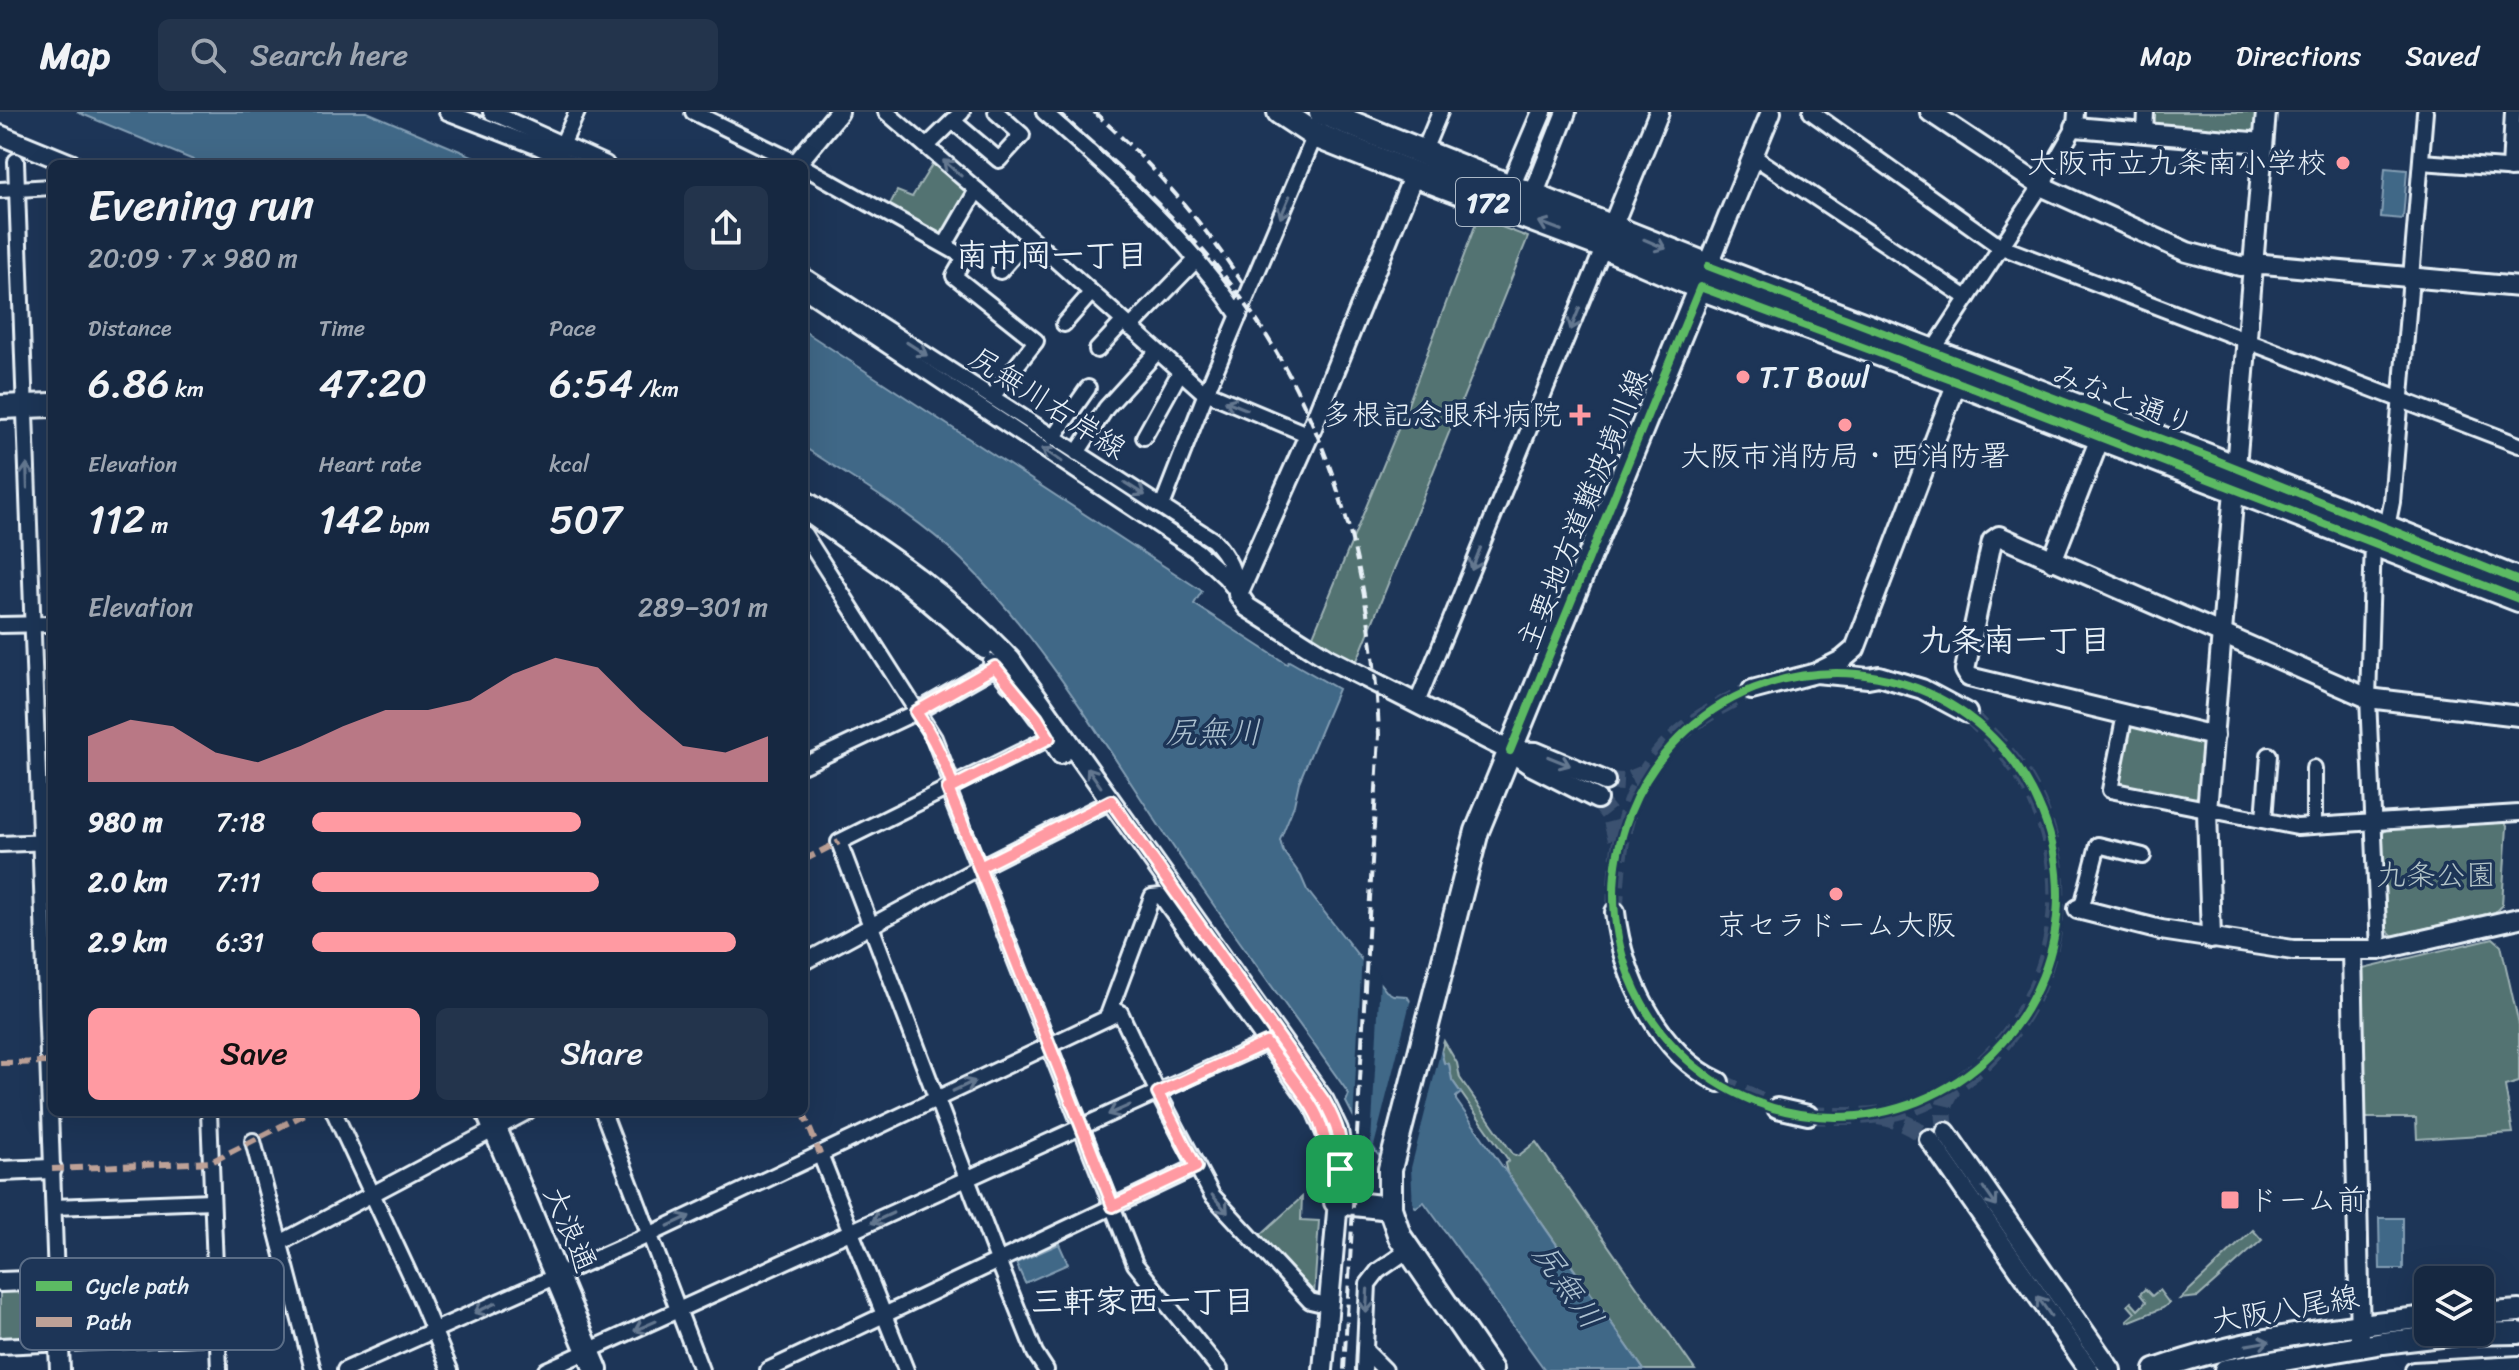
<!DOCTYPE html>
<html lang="en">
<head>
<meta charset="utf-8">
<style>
  body { margin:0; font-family:Sriracha,"Klee One",sans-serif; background:#23344c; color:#f1f3f6; height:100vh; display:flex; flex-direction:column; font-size:30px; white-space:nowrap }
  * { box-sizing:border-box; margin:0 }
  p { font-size:26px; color:#9ea6b1 }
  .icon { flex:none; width:44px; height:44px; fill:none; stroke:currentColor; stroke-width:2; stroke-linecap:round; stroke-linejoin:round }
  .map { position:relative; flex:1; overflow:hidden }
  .side { position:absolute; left:48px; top:48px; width:760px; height:956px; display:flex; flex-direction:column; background:#162841; border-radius:12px; box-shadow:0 8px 32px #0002,0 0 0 2px #35445a }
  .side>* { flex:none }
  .fabs { position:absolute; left:2414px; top:1154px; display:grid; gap:16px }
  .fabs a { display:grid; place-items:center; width:80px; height:80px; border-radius:12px; background:#162841; box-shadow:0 8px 32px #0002,0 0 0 2px #35445a; font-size:40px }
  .pin { position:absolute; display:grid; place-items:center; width:68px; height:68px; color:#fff; margin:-34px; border-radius:16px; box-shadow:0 4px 12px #0006 }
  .round { display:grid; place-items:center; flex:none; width:84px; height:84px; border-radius:12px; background:#23344c }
  .overview { display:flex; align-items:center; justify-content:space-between; height:136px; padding:0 40px }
  h1 { font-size:44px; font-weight:600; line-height:60px }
  .figures { display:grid; grid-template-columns:repeat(3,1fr); gap:12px; height:136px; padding:8px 40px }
  .figures div { display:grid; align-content:center }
  .figures b { font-size:40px; font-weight:600 }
  .figures small { font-size:22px; font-weight:400 }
  .figures p { font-size:22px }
  .chart { height:224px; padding:16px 40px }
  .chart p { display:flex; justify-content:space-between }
  .chart svg { width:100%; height:144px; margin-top:8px; fill:#ff9aa2; opacity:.7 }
  .primary-button { display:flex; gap:16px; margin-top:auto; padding:16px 40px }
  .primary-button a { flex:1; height:92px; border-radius:12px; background:#ff9aa2; color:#111; font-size:32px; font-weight:600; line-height:92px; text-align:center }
  .primary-button a+a { background:#23344c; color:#f1f3f6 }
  ul { padding:0 40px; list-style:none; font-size:26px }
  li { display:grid; grid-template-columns:128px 96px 1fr; align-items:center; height:60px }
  li i { height:20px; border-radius:10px; background:#ff9aa2 }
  header { display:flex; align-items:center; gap:48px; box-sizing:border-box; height:112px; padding:0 40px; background:#162841; border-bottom:2px solid #35445a }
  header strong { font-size:38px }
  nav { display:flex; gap:44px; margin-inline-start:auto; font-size:28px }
  .search { width:560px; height:72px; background:#23344c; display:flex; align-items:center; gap:20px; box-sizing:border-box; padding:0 28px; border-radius:12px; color:#9ea6b1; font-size:30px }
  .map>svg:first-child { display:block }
  .green { fill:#537372; stroke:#9eb2b5; stroke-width:2 }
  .water { fill:#3f6787; stroke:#839eb4; stroke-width:2 }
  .pier { fill:#1d3557 }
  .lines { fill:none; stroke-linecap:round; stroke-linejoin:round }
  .tertiary-tunnel { stroke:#3b516f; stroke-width:18; stroke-dasharray:18 9; stroke-linecap:butt }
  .minor-casing { stroke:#e8f1f8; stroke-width:20 }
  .tertiary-casing { stroke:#e8f1f8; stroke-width:24 }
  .secondary-casing { stroke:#e8f1f8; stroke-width:26 }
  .primary-casing { stroke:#e8f1f8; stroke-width:28 }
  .trunk-casing { stroke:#e8f1f8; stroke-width:30 }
  .minor { stroke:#1d3557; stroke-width:14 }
  .tertiary { stroke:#1d3557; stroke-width:18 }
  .secondary { stroke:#1d3557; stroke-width:20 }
  .primary { stroke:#1d3557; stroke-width:22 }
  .trunk { stroke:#1d3557; stroke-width:24 }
  .rail { stroke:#e8f1f8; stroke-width:4; stroke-dasharray:12 6; stroke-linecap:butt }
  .quiet { stroke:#bda197; stroke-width:6; stroke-dasharray:12 6; stroke-linecap:butt }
  .cycleway-casing { stroke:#1d3557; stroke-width:13 }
  .cycleway { stroke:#5cba63; stroke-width:8 }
  .oneway { stroke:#64778f }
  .route-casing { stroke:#fff; stroke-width:16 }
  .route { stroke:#ff9aa2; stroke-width:10 }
  .poi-dot { fill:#ff9aa2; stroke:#1d3557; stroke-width:3 }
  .labels { text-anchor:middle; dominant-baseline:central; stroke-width:7; stroke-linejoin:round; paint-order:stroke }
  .shield { fill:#1d3557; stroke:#abb9c8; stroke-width:2 }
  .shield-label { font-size:28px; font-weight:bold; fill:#e8f1f8 }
  .poi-label { font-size:30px; fill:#e8f1f8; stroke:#1d3557; text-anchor:end }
  .street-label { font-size:30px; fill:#e8f1f8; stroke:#1d3557 }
  .park-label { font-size:30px; fill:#b4c5c9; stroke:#1d3557 }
  .neighbourhood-label { font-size:32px; font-weight:bold; fill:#e8f1f8; stroke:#1d3557 }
  .water-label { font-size:32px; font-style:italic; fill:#adc1d0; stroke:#1d3557 }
  .key { fill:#1d3557; stroke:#5a6d87; stroke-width:2 }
  .key-label { font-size:22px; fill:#e8f1f8 }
</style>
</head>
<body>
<header>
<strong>Map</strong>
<div class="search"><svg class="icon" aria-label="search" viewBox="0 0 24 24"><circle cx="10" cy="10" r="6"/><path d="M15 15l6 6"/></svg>Search here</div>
<nav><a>Map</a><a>Directions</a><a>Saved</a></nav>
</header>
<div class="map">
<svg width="2519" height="1258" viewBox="0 0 2519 1258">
  <rect width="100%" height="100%" fill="#1d3557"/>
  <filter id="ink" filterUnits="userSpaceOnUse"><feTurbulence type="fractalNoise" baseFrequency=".0125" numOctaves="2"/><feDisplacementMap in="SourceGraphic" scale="16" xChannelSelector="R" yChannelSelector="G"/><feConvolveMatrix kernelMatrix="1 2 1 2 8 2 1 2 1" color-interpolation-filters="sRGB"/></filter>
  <g filter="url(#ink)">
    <g class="green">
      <polygon points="2151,0 2256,0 2254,17 2248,22 2155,15 2150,8"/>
      <path d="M935,48L967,75C968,91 953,118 938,124L888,96L897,79L912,85Z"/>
      <polygon points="1478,106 1528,125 1356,551 1312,526 1404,303"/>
      <polygon points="2135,612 2198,625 2203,632 2198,684 2192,688 2121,674 2117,668 2129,616"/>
      <polygon points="2502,708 2507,714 2502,793 2495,800 2393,824 2387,818 2382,722 2389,715"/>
      <polygon points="2493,826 2501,833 2519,913 2519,970 2505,974 2513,1021 2417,1027 2416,1006 2366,1006 2363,857"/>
      <polygon points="1444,929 1457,951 1460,966 1513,1042 1518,1044 1536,1030 1695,1258 1644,1258 1507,1061 1505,1052 1509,1049 1452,968 1449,952 1444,951 1441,939"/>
      <polygon points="1302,1085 1301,1108 1319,1109 1314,1183 1257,1126"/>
      <polygon points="2253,1118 2262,1128 2198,1185 2180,1187"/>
      <polygon points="43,1175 49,1181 50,1220 46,1225 0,1228 0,1178"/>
      <polygon points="2145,1177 2152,1184 2159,1178 2169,1191 2163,1196 2128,1210 2127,1208 2135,1201 2128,1193 2131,1190 2138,1198 2146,1190 2140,1182"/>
    </g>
    <g class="water">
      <polygon points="77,0 367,0 491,52 203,52"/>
      <polygon points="2385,56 2407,58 2403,107 2381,105"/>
      <path d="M804,219L1202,479L1194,492L1287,552L1289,549L1338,577L1299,670L1294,693L1280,728L1283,739L1301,764L1307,778L1386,879L1393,883L1407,884L1441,939L1444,951L1449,952L1452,968L1461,981L1456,985V988L1644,1258H1545L1424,1090L1416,1095L1412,1093L1411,1082L1365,1027L1346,990L1349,982C1290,898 1228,816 1170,730C1105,634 1045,530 962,448C916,403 857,370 804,335Z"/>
      <polygon points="2379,1106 2403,1106 2403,1157 2380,1157"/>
      <polygon points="1059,1132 1068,1152 1025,1171 1016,1151"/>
    </g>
    <g class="pier">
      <polygon points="1362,842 1380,865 1371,1032 1358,1021 1353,1011"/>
      <polygon points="1411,887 1442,933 1411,1056 1413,1095 1410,1096 1404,1076 1374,1034"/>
    </g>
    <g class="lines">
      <g class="tertiary-tunnel">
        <polyline points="1605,669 1625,670 1644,662"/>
        <polyline points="1597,687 1611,705 1618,731"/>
        <path d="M1615,800C1617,685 1644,627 1752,578"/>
        <polyline points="1719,970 1777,996"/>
        <path d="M1808,1003C1846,1005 1888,1006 1923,991C2042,939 2091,789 2030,676C2014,646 1991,624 1967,601"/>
        <path d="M1878,1004C1899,1007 1913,1014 1929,1027"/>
        <path d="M1946,1020C1942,1002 1942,991 1954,975"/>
      </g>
      <g class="minor-casing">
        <g id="minor">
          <polyline points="447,0 538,35 573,52"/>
          <polyline points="491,0 606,52"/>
          <polyline points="693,0 799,52"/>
          <polyline points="886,0 977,78 1201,278 1309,323"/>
          <path d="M1044,0C1115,62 1187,125 1239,204"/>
          <polyline points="1811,0 1999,134 2519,333"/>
          <polyline points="953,9 999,48 1022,23 996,0"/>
          <polyline points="2145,21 2146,0"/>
          <polyline points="563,31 577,0"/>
          <polyline points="927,34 962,0"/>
          <polyline points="1423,41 1440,0"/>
          <polyline points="1753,44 1967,186"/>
          <polyline points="16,49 56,1167"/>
          <polyline points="2421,50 2519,57"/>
          <polyline points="804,55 965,145 954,164 1036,229 992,285"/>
          <polyline points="2510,57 2513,0"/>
          <polyline points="0,78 52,75"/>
          <polyline points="945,133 977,78"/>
          <polyline points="1000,159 1029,126"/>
          <path d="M804,164L1213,428C1229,445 1234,459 1238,481"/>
          <polyline points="804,178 1197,439 1225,465 1238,481"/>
          <polyline points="1064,212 1091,181"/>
          <polyline points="1130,216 1197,147"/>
          <polyline points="1097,238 1123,210"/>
          <polyline points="1932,240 2041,74 2075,15 2076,0"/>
          <polyline points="1144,325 1180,260"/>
          <polyline points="1053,326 1088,276"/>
          <polyline points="1077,341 1106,296 1157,240"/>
          <polyline points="1162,394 1206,281 1315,23"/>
          <polyline points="804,400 905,472 984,539"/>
          <polyline points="2387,415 2392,390 2425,0"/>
          <polyline points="804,422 934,626 953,675"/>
          <polyline points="2373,430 2368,586 2379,838"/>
          <polyline points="0,513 52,512"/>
          <polyline points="991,550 1009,572 1012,570"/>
          <polyline points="1011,571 1037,606"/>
          <polyline points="1416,593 1604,134"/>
          <polyline points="2125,602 2110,678 2297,715 2519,701"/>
          <polyline points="804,653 916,600 995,555"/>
          <polyline points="948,677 1135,1152 1220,1258"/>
          <polyline points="2264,707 2269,643"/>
          <polyline points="2314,713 2314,656"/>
          <polyline points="0,732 52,730"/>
          <polyline points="2081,798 2098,733 2143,744"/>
          <polyline points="804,850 980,755 1111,689"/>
          <polyline points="1107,906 1152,785 1161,784 1313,996 1325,1024 1329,1047 1340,1057"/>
          <polyline points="209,1000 219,1258"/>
          <polyline points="334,1000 418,1181 450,1258"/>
          <polyline points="603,1000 701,1258"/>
          <polyline points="253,1029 313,1258"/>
          <polyline points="820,1042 906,1258"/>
          <polyline points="54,1095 212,1089"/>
          <polyline points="280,1131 527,1000"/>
          <polyline points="0,1234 217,1224"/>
          <polyline points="1365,1238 1385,1258"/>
          <polyline points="345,1258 651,1122 1120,900 1158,981 1212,1083 1310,1189 1327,1193"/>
          <polyline points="546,1258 1266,931"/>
          <polyline points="768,1258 1196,1055"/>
          <polyline points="1046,1258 1035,1241 998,1148 839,730 1049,626 1060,644 1064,642"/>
          <polyline points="1364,1258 1368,1172 1378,1159 1407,1139"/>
          <polyline points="2413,1258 2519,1252"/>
        </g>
      </g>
      <g class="tertiary-casing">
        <g id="tertiary">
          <polyline points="1930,0 2041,74 2187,140 2240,154 2264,152 2519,175"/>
          <polyline points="2075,15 2263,31"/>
          <polyline points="0,23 71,52"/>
          <polyline points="796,52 839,0"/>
          <polyline points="1414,62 1309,323 1238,482 1247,495 1329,547 1510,639 1530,653 1597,687"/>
          <polyline points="1510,75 1542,0"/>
          <polyline points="1533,84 1566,0"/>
          <polyline points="1612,115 1659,0"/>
          <polyline points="1704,164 1771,0"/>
          <path d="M804,388C878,435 950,483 1011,548L1324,989L1338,1018L1342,1044L1323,1258"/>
          <polyline points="2052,449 2100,326"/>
          <polyline points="1816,561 1842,548 1855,537 1957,270"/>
          <polyline points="1752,578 1816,561 1868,566 1879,564 1922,577 1967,601"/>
          <polyline points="2214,624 1969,565 1965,558 1992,429 1999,424 2368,586 2519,604"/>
          <polyline points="1510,639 1536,640 1605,669"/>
          <polyline points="2078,797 2161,818 2293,838 2379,838 2519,806"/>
          <path d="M1615,800C1622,862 1658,942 1719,970"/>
          <polyline points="2211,827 2207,698 2266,0"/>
          <polyline points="2352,838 2360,1228"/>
          <polyline points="1777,996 1808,1003"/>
          <polyline points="1946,1020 2111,1258"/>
          <polyline points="1929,1027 2089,1258"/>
          <polyline points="0,1059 52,1057"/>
          <polyline points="56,1167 60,1258"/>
          <polyline points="0,1170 215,1162"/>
        </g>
      </g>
      <g class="secondary-casing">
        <g id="secondary">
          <polyline points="2480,1202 2519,1199"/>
          <path d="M2155,1258C2242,1227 2337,1215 2428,1205"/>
          <polyline points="2225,1258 2383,1231 2458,1222 2519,1221"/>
        </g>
      </g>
      <g class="primary-casing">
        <g id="primary">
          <polyline points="0,295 52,293"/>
          <polyline points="488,1000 596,1258"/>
          <polyline points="1336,1090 1390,1096"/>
          <polyline points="1491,1258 1400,1125 1390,1096 1390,1057 1477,719 1700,175"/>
        </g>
      </g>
      <g class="trunk-casing">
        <g id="trunk">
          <polyline points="1280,0 1315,23 1403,58 1604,134 1700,175 1957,270 2519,487"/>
          <polyline points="1322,0 1708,154 2206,344 2519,469"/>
        </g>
      </g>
      <use href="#minor" class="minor"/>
      <use href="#tertiary" class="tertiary"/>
      <use href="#secondary" class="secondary"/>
      <use href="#primary" class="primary"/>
      <use href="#trunk" class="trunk"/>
      <g class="rail">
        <path d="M1058,0C1116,53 1177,104 1226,166C1329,297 1373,459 1379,623L1344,1258"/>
        <path d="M1094,0C1152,51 1203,110 1245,175"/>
      </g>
      <g class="quiet">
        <polyline points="804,748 839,730"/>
        <polyline points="0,951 50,950"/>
        <polyline points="803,1000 820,1042"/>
        <polyline points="52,1057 211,1050 309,1000"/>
      </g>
      <g class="cycleway-casing">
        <g id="cycleway">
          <polyline points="1708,154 2206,344 2519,469"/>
          <circle cx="1836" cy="783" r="222"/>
          <polyline points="1510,639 1700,175 1957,270 2519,487"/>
        </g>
      </g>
      <use href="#cycleway" class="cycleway"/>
    </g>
    <defs><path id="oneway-shaft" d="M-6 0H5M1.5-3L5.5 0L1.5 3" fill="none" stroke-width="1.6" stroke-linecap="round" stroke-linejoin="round" transform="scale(2)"/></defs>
    <g class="oneway">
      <use href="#oneway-shaft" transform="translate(952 56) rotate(-139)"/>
      <use href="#oneway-shaft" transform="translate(1285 95) rotate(113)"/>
      <use href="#oneway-shaft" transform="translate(1550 114) rotate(-159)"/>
      <use href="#oneway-shaft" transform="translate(1655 132) rotate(23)"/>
      <use href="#oneway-shaft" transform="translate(1575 207) rotate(112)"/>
      <use href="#oneway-shaft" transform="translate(917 237) rotate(33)"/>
      <use href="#oneway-shaft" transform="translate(1236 293) rotate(-158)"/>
      <use href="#oneway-shaft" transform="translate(1052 343) rotate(-146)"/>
      <use href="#oneway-shaft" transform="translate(27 364) rotate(-92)"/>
      <use href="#oneway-shaft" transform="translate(1135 377) rotate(32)"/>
      <use href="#oneway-shaft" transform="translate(1476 447) rotate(112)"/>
      <use href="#oneway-shaft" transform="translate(1559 649) rotate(22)"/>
      <use href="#oneway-shaft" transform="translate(1094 665) rotate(-125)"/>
      <use href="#oneway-shaft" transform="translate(964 974) rotate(-25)"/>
      <use href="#oneway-shaft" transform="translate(1119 998) rotate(156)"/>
      <use href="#oneway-shaft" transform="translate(1990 1085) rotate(55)"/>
      <use href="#oneway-shaft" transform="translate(1220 1092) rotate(49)"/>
      <use href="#oneway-shaft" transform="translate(882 1106) rotate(155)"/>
      <use href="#oneway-shaft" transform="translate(679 1109) rotate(-25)"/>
      <use href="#oneway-shaft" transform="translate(1367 1189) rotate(93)"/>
      <use href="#oneway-shaft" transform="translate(2044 1194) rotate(-125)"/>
      <use href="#oneway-shaft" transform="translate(485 1196) rotate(155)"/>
      <use href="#oneway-shaft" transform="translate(645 1214) rotate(156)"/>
      <use href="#oneway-shaft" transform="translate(2258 1231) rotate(-10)"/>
    </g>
  </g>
  <g class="lines" filter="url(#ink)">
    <g class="route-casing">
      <path id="route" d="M1340,1057C1344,1031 1337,1012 1324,989L1111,689L980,755L948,677L953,675C944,647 933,624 916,600L995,555L1037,606L1049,626L953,675L948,677L1113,1094L1196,1055L1158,981L1266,931C1282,954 1302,976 1315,1000C1326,1019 1324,1042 1340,1057"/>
    </g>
    <use href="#route" class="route"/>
  </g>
  <g class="poi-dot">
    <circle cx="2343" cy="51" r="8"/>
    <circle cx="1743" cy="265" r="8"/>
    <path d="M1576 291h8v8h8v8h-8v8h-8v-8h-8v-8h8z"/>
    <circle cx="1845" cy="313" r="8"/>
    <circle cx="1836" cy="782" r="8"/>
    <rect x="2220" y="1078" width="20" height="20" rx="4"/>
  </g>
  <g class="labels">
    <rect class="shield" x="1456" y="66" width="64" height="48" rx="6"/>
    <g class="shield-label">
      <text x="1488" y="90">172</text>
    </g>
    <g class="poi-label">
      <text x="2327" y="51">大阪市立九条南小学校</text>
      <text x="1759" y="265" text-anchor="start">T.T Bowl</text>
      <text x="1562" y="303">多根記念眼科病院</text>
      <text x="1845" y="344" text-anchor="middle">大阪市消防局・西消防署</text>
      <text x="1836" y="813" text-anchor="middle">京セラドーム大阪</text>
      <text x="2248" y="1088" text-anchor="start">ドーム前</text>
    </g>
    <g class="street-label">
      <text transform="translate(2123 287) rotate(21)">みなと通り</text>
      <text transform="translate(1048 291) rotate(33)">尻無川右岸線</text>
      <text transform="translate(1583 397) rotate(-68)">主要地方道難波境川線</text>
      <text transform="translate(570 1117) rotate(67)">大浪通</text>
      <text transform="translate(2285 1197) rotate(-10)">大阪八尾線</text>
    </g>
    <g class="park-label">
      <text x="2436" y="763">九条公園</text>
    </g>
    <g class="neighbourhood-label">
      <text x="1052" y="143">南市岡一丁目</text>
      <text x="2015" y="528">九条南一丁目</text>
      <text x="1143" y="1189">三軒家西一丁目</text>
    </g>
    <g class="water-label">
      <text x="1213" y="620">尻無川</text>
      <text transform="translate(1568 1174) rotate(55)">尻無川</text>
    </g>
  </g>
  <rect x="20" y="1146" width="264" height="92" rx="12" class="key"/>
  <rect x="36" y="1169" width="36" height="10" fill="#5cba63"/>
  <rect x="36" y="1205" width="36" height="10" fill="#bda197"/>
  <g class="key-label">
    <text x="86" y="1182">Cycle path</text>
    <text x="86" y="1218">Path</text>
  </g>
</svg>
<div class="fabs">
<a><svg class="icon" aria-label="layers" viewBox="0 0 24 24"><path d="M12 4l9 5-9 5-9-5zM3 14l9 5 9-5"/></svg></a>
</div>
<div class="pin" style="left:1340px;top:1057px;background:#1e9e55"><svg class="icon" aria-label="arrive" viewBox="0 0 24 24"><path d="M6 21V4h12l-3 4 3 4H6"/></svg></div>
<section class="side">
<div class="overview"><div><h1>Evening run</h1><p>20:09 · 7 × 980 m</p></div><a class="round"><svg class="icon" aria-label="share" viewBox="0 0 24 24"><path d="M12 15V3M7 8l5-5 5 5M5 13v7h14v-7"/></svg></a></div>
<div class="figures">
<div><p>Distance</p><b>6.86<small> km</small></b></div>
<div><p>Time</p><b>47:20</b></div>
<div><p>Pace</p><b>6:54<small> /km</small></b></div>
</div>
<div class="figures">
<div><p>Elevation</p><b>112<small> m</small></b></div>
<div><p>Heart rate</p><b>142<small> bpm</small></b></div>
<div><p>kcal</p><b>507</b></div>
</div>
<div class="chart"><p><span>Elevation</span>289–301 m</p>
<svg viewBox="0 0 160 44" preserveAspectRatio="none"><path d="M0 44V30L10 25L20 27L30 35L40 38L50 33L60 27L70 22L80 22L90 19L100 11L110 6L120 9L130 22L140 33L150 35L160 30V44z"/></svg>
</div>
<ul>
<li><b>980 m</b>7:18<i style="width:59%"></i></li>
<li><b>2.0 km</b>7:11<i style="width:63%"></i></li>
<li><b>2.9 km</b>6:31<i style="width:93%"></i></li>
</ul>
<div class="primary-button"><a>Save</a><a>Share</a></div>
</section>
</div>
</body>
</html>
